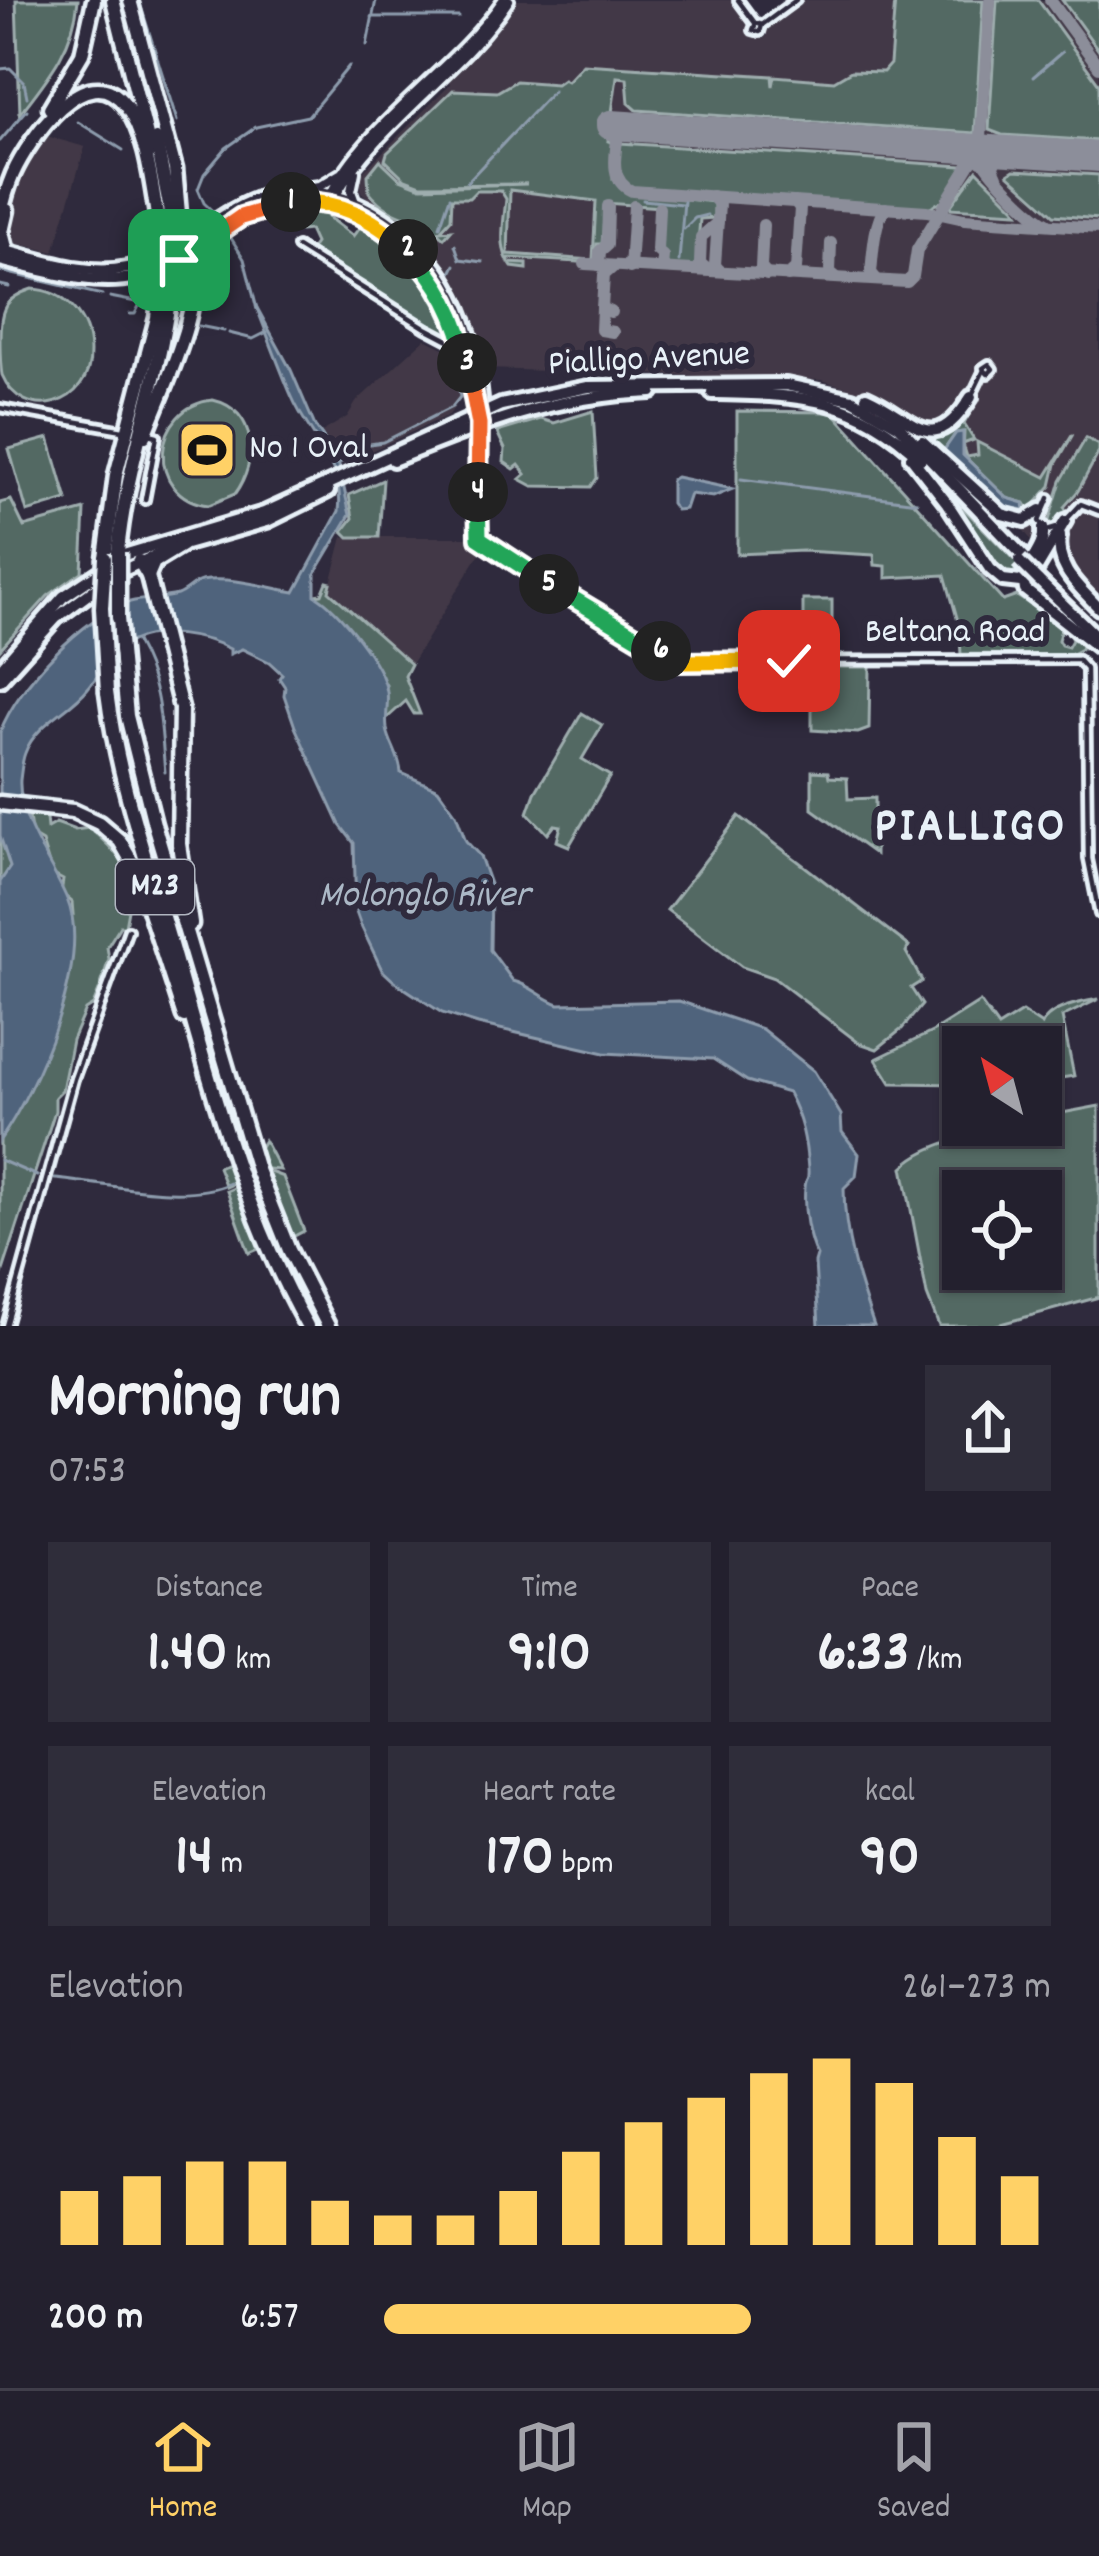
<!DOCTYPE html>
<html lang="en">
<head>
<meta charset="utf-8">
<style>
  body { margin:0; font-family:Dekko,sans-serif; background:#2f2d3a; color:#f1f3f6; height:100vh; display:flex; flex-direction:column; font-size:45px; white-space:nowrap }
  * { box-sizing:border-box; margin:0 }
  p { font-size:39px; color:#a3a3aa }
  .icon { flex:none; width:66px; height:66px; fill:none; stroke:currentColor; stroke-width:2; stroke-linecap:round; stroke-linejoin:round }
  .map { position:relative; height:1326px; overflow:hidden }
  .panel { display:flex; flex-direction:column; background:#23202e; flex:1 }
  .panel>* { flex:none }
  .needle { width:78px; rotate:324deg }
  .controls { position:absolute; left:942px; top:1026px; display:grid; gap:24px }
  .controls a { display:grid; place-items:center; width:120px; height:120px; border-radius:0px; background:#23202e; box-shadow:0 3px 9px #0004,0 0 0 3px #403e4a; font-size:60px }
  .pin { position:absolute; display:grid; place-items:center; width:102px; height:102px; color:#fff; margin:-51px; border-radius:24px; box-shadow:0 6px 18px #0006 }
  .km { position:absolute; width:60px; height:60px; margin:-30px; border-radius:50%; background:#222; color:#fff; font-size:33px; line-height:60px; text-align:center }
  .round { display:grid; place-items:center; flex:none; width:126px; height:126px; border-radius:0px; background:#2f2d3a }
  .head { display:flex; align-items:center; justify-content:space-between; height:204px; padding:0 48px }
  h1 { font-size:66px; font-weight:700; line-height:90px }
  .stats { display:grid; grid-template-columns:repeat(3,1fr); gap:18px; height:204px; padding:12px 48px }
  .stats div { display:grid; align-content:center; border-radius:0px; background:#2f2d3a; text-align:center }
  .stats b { font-size:60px; font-weight:700 }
  .stats small { font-size:33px; font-weight:400 }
  .stats p { font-size:33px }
  .chart { height:336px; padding:24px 48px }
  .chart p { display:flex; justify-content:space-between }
  .chart svg { width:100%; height:216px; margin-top:12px; stroke:#ffd166; stroke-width:6 }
  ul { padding:0 48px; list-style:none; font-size:39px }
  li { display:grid; grid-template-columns:192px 144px 1fr; align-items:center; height:90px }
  li i { height:30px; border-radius:15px; background:#ffd166 }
  .menu { display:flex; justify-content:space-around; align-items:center; height:168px; border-top:3px solid #403e4a; background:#23202e; font-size:33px; color:#a3a3aa }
  .menu a { display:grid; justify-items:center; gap:6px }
  .menu .current { color:#ffd166 }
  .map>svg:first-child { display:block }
  .built { fill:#423946 }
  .green { fill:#536963; stroke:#9eadae; stroke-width:3; fill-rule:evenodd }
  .water { fill:#50637b; stroke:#8d9cad; stroke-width:3 }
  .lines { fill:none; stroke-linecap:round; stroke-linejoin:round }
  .stream { stroke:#8d9cad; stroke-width:3 }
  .taxiway { stroke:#8c8e9a; stroke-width:12 }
  .runway { stroke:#8c8e9a; stroke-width:30 }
  .minor-casing { stroke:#e8f1f8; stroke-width:14 }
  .secondary-casing { stroke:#e8f1f8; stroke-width:16 }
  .primary-casing { stroke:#e8f1f8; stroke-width:20 }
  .motorway-casing { stroke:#e8f1f8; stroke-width:21 }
  .minor { stroke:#2f2a3d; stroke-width:4.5 }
  .secondary { stroke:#2f2a3d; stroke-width:8 }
  .primary { stroke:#2f2a3d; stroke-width:10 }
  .motorway { stroke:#2f2a3d; stroke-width:12 }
  .primary-bridge-casing { stroke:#e8f1f8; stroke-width:20; stroke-linecap:butt }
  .motorway-bridge-casing { stroke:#e8f1f8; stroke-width:21; stroke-linecap:butt }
  .primary-bridge { stroke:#2f2a3d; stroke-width:10 }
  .motorway-bridge { stroke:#2f2a3d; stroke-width:12 }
  .split-1-casing { stroke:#fff; stroke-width:24 }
  .split-2-casing { stroke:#fff; stroke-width:24 }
  .split-3-casing { stroke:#fff; stroke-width:24 }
  .split-4-casing { stroke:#fff; stroke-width:24 }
  .split-5-casing { stroke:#fff; stroke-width:24 }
  .split-6-casing { stroke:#fff; stroke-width:24 }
  .split-7-casing { stroke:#fff; stroke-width:24 }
  .split-1 { stroke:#f0652b; stroke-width:15 }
  .split-2 { stroke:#f5b400; stroke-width:15 }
  .split-3 { stroke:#22a559; stroke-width:15 }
  .split-4 { stroke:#f0652b; stroke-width:15 }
  .split-5 { stroke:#22a559; stroke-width:15 }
  .split-6 { stroke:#22a559; stroke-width:15 }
  .split-7 { stroke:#f5b400; stroke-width:15 }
  .labels { text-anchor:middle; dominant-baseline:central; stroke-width:12; stroke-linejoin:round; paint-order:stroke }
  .shield { fill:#2f2a3d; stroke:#b0b5c0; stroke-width:3 }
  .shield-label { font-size:33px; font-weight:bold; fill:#e8f1f8 }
  .street-label { font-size:36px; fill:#e8f1f8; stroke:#2f2a3d }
  .poi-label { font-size:36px; fill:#e8f1f8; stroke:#2f2a3d; text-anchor:start }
  .water-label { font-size:39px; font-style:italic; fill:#abb8c6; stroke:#2f2a3d }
  .district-label { font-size:48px; font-weight:bold; letter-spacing:3px; fill:#e8f1f8; stroke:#2f2a3d }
</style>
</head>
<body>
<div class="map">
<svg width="1099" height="1326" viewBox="0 0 1099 1326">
  <rect width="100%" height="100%" fill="#2f2a3d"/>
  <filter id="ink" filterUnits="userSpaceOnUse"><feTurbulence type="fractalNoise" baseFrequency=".00833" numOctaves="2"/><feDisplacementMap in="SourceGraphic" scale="24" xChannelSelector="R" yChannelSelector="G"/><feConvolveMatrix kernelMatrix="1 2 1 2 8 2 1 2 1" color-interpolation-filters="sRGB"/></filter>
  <g filter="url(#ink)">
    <g class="built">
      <polygon points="513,0 735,0 752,31 763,39 767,36 765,30 800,0 1099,0 1099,614 1059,573 982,481 912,415 877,396 821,380 488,369 476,325 450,279 427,248 361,192 360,180 364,171 450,84 448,77 485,39"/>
      <polygon points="43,135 85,147 54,252 10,242 7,229 18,175"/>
      <polygon points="425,339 459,355 464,394 449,415 343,464 322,432 347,417 357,401"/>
      <polygon points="343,537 470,537 471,545 482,550 411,664 329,591"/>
    </g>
    <g class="green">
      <path d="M16,0H78C74,47 48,78 20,114Z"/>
      <path d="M895,0H983L975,133L637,110L629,103L627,78L617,77L608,141L615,143L613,179L628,193L714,202V218L700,219L696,266L665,265L666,255L660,250L661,207L605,203L602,244H597L595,263L509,258V263L527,264V269L512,267C497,249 504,221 506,199L501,191H476L469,198H452L451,219L440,231L451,230L444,238C419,214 394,223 369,192L368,175L380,160L400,179L421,187L527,184L421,185L405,179L385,160L387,153L453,90L497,92L516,81L556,84L563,79L567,81L583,64L772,76L773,86L775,76L834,81L851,71L883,72L890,64ZM510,190L596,201L593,260L508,254Z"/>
      <polygon points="997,0 1038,0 1099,84 1099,141 1002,135 989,130"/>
      <polygon points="1062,0 1099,0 1099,51"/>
      <polygon points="620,143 962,166 963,168 944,200 928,208 637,190 625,186 619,179"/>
      <polygon points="977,170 1015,208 1018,212 949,208"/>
      <polygon points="1014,170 1099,175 1099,219 1054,215 1008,174"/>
      <path d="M304,209L326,212L328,217L353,236L360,227C406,250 428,284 447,329L445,335L309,252L315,243L309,230L301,231L288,225L281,227L279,212Z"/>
      <path d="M32,289C65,290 90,319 90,352C92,406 23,425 2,375C0,364 0,350 0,338C0,310 4,298 32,289Z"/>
      <path d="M213,400C258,410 258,463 235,494L209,505C144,498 151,406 213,400Z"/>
      <polygon points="971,400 973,407 964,424 974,440 963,444 967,457 978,455 977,442 1046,477 1073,434 1056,464 1051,486 1024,516 1002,510 966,477 969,473 1008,508 1028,508 1025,503 1007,498 963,455 964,432 956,433 942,453 902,421 917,429 957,428 955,424"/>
      <polygon points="593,411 597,478 591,487 533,486 520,479 526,474 519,465 514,469 504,462 505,449 497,432 541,419 554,423"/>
      <polygon points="737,411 833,412 1003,601 1017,596 1062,626 1058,640 1061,645 1068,647 1072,640 1068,631 1083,643 1081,649 1070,655 961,654 959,625 945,575 886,578 886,566 875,565 874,555 803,551 737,554"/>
      <polygon points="49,438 67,500 27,512 9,449"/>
      <polygon points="1086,438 1099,445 1099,452 1078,491 1064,507 1066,510 1060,521 1047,527 1061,481"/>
      <polygon points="935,479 1019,565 1014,572 1022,568 1020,578 1000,574"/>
      <polygon points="383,480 379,537 349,537 343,531 353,518 349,495"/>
      <polygon points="11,500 24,527 85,510 82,572 48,596 0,649 0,503"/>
      <polygon points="327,582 331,583 329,591 411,664 405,676 420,714 414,714 406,701 386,719 386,685 315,595 322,594"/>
      <rect x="803" y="600" width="29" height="55"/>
      <polygon points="812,667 870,667 869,729 858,733 812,730"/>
      <polygon points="118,688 126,732 223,1086 211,1069 133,806 110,693"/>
      <polygon points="582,713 602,725 582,759 610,776 569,846 557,841 561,826 555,825 548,834 528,813 535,793"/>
      <polygon points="812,771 828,772 829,777 847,778 848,799 875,798 875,854 812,809"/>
      <path d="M36,815L46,818L47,828L56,823L75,830L89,828C113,847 135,871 137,901L129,904L125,926H120L107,947L109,959L100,988L93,1005L85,1010L72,1040L62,1090L55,1097V1111L0,1280V822L33,905L73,914L72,902L61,893L63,880L52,874L42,842L32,836L29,817Z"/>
      <polygon points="739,816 909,946 906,952 922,981 911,988 922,1005 902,1029 877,1049 859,1043 774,978 742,967 667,910"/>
      <path d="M1099,999L1062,1017L1074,1076L1041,1081V1047H963V1084L891,1083L876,1059L934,1031L980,1002L998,1027L1022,1012L1042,1025C1048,1008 1080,1002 1099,999Z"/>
      <polygon points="229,1103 245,1154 256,1153 264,1140 280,1170 267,1169 226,1187 218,1167 231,1161"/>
      <path d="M1099,1106V1297L993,1326H939L927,1295L903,1167C929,1140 1004,1125 1041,1125V1117ZM1041,1191V1269H963V1191Z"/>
      <polygon points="270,1172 283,1177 304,1231 279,1244 323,1326 310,1326 263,1247 249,1253 227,1191"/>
    </g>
    <g class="water">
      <path d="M256,306L291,370L315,426L337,457L350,515L315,574V595C339,609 383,665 387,692C389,702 385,714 387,729C390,745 400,756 401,773L438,789L456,814L466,841L480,856L491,887L490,950L513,981C531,985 541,998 559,1004L679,1001L762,1029L814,1071L841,1115L842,1132L859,1154L856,1176L844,1188C844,1237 858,1280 874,1326H819L815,1263L817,1256C808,1239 803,1208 805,1188C806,1174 809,1183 808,1169C806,1141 802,1119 788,1093L747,1081L713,1059L605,1053L478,1024L442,1013L395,982L382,970L361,926L356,912L354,843L340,825L295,727L284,695L285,687L279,678L282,674L269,662L242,649L230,654V649C203,635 161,628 132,641C115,649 100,674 88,688C70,711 36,723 25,753C22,760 21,773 20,780C18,821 52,863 67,899C93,961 36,1089 0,1140V882L10,867L0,836V732C18,685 81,618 130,602C145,598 162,599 177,595C186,592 192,583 201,581C230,576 266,587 295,592L339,511C345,465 308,435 292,397C279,367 268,336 256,306Z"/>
      <polygon points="963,432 963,455 1007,498 1024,503 1025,510 1007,507 942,453 956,433"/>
      <polygon points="676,477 733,489 713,497 690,494 685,509 676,510 671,503 671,480"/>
    </g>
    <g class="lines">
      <g class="stream">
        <polyline points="139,0 177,121"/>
        <polyline points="372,17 459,17"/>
        <polyline points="367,45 376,0"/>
        <polyline points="0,69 10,68 24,82 27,97"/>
        <polyline points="1033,77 1062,52"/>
        <polyline points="78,122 123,150"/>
        <polyline points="0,141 27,110"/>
        <polyline points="467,182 553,91"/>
        <polyline points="643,200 682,204"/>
        <polyline points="218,216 204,203 198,189 204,174 226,148 256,127 308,116 349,66"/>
        <polyline points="440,226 450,197"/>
        <polyline points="684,229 695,218 707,215"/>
        <polyline points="226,230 244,259 257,309"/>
        <polyline points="455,245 460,259 483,262"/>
        <polyline points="679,261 684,201"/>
        <polyline points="0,271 102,295"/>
        <polyline points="450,275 455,265"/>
        <polyline points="0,285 9,287"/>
        <polyline points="437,296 448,334"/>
        <polyline points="110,297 141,303"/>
        <polyline points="130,314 135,314 140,304"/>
        <polyline points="199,326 224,331"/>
        <polyline points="229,333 253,339 267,332"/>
        <polyline points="337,464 361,453 363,445 383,442 452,407 460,397 452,347"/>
        <polyline points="741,479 917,502"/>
        <path d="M136,642C162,688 160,722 165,772"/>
        <polyline points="0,1160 37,1176"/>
        <path d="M55,1179C106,1183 183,1204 230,1183"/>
      </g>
      <g class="taxiway">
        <path d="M990,0L980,153C988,172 1029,213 1047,223"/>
        <polyline points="1050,0 1099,67"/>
        <path d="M619,125C617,149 606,179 632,191L927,211L964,219L1099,228"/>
        <polyline points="951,147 971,152 981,161"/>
        <polyline points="997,176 993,167 995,158 1012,151"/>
        <polyline points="712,196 719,204 715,265 720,271"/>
        <polyline points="659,208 657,251 663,256 662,268"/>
        <polyline points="763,225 761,268 767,275"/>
        <polyline points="831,243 830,272 836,277"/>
        <polyline points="585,264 907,282 913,276 917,250 980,147"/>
        <polyline points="599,265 600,251 607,245 608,206"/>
        <polyline points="630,268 634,206"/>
        <polyline points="707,269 700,263 701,237 718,222"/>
        <polyline points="788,276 796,269 800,208 795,202"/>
        <path d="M877,280L871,273C873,253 874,223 885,208"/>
        <polyline points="602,308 601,330 613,332"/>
        <polyline points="611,312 602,308 604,275 613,267"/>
      </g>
      <polyline class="runway" points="611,125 1099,157"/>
      <g class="minor-casing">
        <g id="minor">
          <polyline points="738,0 755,23"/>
          <polygon points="756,23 762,25 760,32 753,30"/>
          <polyline points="762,25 796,0"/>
          <polyline points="297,247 426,328 464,348"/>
          <polygon points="989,364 993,369 988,374 983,368"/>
          <polyline points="971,397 984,370"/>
          <polyline points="0,408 123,430"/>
          <polyline points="479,428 477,529 484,545 680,661 1078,660"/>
          <polyline points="1049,498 1039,521 1047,531 1057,528"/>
          <polyline points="145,500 157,436 149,434"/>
          <polyline points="1066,520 1081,504 1099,511"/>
          <polyline points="1078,660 1086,669 1088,859 1099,914"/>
          <polyline points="6,1326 74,1079 128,930"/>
        </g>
      </g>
      <g class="secondary-casing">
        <g id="secondary">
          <polyline points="355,172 351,191 355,202"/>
          <polyline points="270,192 320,186 340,174"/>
          <path d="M331,194C363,125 457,68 503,0"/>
          <path d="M336,195C381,120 461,73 509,0"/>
        </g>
      </g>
      <g class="primary-casing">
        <g id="primary">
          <path d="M0,250C40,259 85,277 127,268C179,258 209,217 257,199C336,170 419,228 454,297C472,332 480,376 482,414"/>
          <path d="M0,260C44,270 91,287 137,277C185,266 213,226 258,209C349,175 436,254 462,337"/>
          <polyline points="466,355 474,396"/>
          <path d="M712,393C798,395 856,395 921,459"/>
          <path d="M866,397C916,419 932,460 971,397"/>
          <polyline points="922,441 1002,514 1025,520 1041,510"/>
          <polyline points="911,457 947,503 990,569 1003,580 1020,582 1033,575 1065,521"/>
          <path d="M393,460C483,423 554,396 652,392"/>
          <path d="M1043,528C1046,553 1019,565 1025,590L1099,648"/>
          <path d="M1060,536C1055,568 1078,586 1099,608"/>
          <polyline points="1038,580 1099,639"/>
          <polyline points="0,669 63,597 127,554 264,513 501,405 588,387 786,385 852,399 899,426 1025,558"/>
          <polyline points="0,680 56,618 117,573 172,548 267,521 328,491"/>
        </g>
      </g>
      <g class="motorway-casing">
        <g id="motorway">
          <polyline points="113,0 151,152"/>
          <polyline points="130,0 175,169 182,247"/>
          <polyline points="50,108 82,54 94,0"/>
          <polyline points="156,139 169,205 172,245"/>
          <polyline points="7,210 2,232 7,252"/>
          <path d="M0,218C3,203 7,188 13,174C28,141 87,53 125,105C152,141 153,206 163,248"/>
          <polyline points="194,269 215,235"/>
          <path d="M145,436C159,397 213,290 186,257"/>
          <path d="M118,552C127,456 165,367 172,272"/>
          <polyline points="105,558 116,475 157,318 162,276"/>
          <polyline points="139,561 148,576 181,708 179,844 191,924"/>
          <polyline points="148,576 154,562 182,545"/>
          <polyline points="118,618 127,716 154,824 257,1170 289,1250 328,1326"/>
          <path d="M107,692C118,781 148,863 172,948C209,1077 241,1208 307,1326"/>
          <polyline points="0,803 73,811 99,823 120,841 136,869 184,1016"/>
        </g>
      </g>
      <use href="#minor" class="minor"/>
      <use href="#secondary" class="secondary"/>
      <use href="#primary" class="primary"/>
      <use href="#motorway" class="motorway"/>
      <g class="primary-bridge-casing">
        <polyline id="primary-bridge" points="1019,561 1038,580"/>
      </g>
      <g class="motorway-bridge-casing">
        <g id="motorway-bridge">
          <polyline points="172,245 172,272"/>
          <polyline points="162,276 163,248"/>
          <polyline points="105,558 102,608 107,692"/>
          <polyline points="118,618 118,552"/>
        </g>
      </g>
      <use href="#primary-bridge" class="primary-bridge"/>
      <use href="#motorway-bridge" class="motorway-bridge"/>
    </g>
  </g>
  <g class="lines" filter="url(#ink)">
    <g class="split-1-casing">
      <polyline id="split-1" points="179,260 241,217 291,202"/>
    </g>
    <g class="split-2-casing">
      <path id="split-2" d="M291,202C340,199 372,218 408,249"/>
    </g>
    <g class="split-3-casing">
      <path id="split-3" d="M408,249C440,281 459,319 467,363"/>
    </g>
    <g class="split-4-casing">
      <polyline id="split-4" points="467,363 479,424 478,492"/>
    </g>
    <g class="split-5-casing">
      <polyline id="split-5" points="478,492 479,538 549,584"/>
    </g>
    <g class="split-6-casing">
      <polyline id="split-6" points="549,584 661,651"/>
    </g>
    <g class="split-7-casing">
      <polyline id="split-7" points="661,651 680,662 789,661"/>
    </g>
    <use href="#split-1" class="split-1"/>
    <use href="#split-2" class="split-2"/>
    <use href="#split-3" class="split-3"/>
    <use href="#split-4" class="split-4"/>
    <use href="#split-5" class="split-5"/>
    <use href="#split-6" class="split-6"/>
    <use href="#split-7" class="split-7"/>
  </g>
  <defs>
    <g id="stadium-square" transform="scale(3)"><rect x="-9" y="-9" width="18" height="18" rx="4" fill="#ffd166" stroke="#2f2a3d"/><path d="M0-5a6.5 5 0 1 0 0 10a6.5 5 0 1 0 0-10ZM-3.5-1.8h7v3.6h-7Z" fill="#111"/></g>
  </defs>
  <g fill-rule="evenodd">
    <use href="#stadium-square" x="207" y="450"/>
  </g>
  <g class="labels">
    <rect class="shield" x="116" y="860" width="78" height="54" rx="9"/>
    <g class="shield-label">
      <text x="155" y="887">M23</text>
    </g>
    <g class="street-label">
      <text transform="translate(649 361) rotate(-3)">Pialligo Avenue</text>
      <text x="955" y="634">Beltana Road</text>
    </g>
    <g class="poi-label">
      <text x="249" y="450">No 1 Oval</text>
    </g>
    <g class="water-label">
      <text x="424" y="897">Molonglo River</text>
    </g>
    <g class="district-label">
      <text x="971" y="829">PIALLIGO</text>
    </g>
  </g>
</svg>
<div class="controls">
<a><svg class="needle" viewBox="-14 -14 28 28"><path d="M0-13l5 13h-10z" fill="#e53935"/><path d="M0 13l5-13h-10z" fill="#a3a3aa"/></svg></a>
<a><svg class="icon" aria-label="locate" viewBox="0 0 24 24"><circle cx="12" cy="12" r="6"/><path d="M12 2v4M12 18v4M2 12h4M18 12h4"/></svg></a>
</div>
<div class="pin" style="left:179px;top:260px;background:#1e9e55"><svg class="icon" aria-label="arrive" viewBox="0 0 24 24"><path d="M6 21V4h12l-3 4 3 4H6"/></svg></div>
<div class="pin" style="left:789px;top:661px;background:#d93025"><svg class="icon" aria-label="check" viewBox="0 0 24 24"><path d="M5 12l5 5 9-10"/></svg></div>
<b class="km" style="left:291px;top:202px">1</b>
<b class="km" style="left:408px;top:249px">2</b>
<b class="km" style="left:467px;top:363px">3</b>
<b class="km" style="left:478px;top:492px">4</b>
<b class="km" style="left:549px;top:584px">5</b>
<b class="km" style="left:661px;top:651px">6</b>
</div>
<section class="panel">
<div class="head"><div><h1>Morning run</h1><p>07:53</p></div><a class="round"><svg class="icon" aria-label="share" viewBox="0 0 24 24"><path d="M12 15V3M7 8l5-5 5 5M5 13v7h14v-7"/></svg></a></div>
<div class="stats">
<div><p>Distance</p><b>1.40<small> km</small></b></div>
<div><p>Time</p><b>9:10</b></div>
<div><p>Pace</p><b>6:33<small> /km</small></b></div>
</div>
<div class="stats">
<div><p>Elevation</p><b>14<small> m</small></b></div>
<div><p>Heart rate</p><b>170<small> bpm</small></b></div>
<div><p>kcal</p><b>90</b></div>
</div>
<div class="chart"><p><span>Elevation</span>261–273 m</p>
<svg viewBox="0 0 160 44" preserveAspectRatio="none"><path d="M5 44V33M15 44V30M25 44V27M35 44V27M45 44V35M55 44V38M65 44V38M75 44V33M85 44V25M95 44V19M105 44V14M115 44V9M125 44V6M135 44V11M145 44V22M155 44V30"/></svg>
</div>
<ul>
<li><b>200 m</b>6:57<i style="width:55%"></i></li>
</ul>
</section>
<nav class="menu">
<a class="current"><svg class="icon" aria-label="home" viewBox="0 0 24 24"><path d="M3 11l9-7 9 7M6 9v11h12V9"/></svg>Home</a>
<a><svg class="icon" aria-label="map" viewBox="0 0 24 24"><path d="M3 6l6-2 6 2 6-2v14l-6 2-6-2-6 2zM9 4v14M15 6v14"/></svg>Map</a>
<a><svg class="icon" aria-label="saved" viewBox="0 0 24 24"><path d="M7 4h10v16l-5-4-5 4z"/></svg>Saved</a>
</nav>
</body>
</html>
